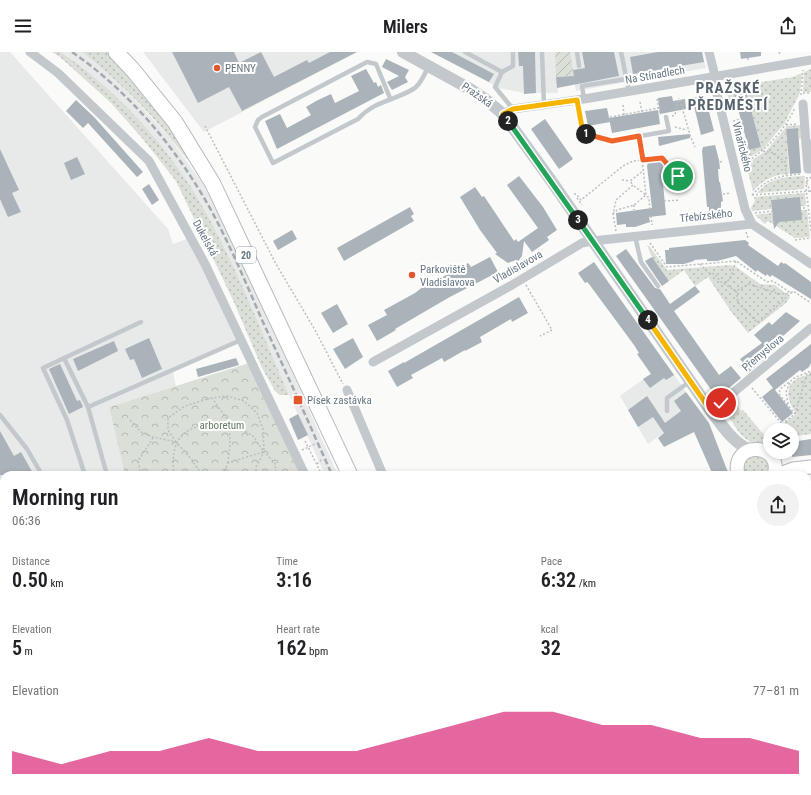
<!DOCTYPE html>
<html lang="en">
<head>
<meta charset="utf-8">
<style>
  body { margin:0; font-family:"Roboto Condensed",sans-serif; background:#f2f2f2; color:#202124; height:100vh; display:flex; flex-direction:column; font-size:15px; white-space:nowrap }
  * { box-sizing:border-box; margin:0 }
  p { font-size:13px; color:#757577 }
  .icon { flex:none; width:22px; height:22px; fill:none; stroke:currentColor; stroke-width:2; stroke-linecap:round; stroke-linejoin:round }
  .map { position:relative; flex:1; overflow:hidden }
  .side { position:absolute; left:0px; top:419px; width:811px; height:324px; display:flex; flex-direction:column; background:#fff; border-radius:12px 12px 0 0; box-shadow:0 2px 6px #0003 }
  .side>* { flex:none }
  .tools { position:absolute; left:763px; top:371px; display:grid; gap:8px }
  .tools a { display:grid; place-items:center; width:36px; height:36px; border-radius:50%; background:#fff; box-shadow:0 2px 6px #0003; font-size:20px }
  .pin { position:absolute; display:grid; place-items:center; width:34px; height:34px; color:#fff; margin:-17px; border:2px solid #fff; border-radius:50%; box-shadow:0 1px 4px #0007 }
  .km { position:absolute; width:20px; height:20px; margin:-10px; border-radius:50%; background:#222; color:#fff; font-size:11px; line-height:20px; text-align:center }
  .round { display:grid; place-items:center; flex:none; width:42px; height:42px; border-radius:21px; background:#f2f2f2 }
  .headline { display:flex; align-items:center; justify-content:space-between; height:68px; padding:0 12px }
  h1 { font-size:22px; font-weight:600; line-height:30px }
  .metrics { display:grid; grid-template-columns:repeat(3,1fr); gap:6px; height:68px; padding:4px 12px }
  .metrics div { display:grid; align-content:center }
  .metrics b { font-size:20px; font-weight:600 }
  .metrics small { font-size:11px; font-weight:400 }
  .metrics p { font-size:11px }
  .chart { height:112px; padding:8px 12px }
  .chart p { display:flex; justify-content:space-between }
  .chart svg { width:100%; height:72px; margin-top:4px; fill:#db2777; opacity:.7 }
  header { display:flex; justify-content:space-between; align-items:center; height:52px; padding:0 12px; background:#fff; font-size:18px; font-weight:600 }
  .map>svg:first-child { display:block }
  .built { fill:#e8e9e9 }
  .grass { fill:url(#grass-dots) }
  .forest { fill:url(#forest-crowns) }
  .garden { fill:url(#garden-furrows) }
  .building { fill:#aab3b9 }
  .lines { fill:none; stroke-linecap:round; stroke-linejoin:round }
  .secondary-casing { stroke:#b3babf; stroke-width:15 }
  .trunk-casing { stroke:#b4b9bd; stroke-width:17 }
  .path { stroke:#bbbfc2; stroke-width:1.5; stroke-dasharray:2 2; stroke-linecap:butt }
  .service { stroke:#c3c8cc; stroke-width:4.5 }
  .minor { stroke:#c3c8cc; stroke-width:9 }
  .tertiary { stroke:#c3c8cc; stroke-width:12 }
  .secondary { stroke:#fff; stroke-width:13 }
  .trunk { stroke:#fff; stroke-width:15 }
  .rail { stroke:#a2aab0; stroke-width:2.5; stroke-dasharray:6 3; stroke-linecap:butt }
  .split-1-casing { stroke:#fff; stroke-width:8 }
  .split-2-casing { stroke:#fff; stroke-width:8 }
  .split-3-casing { stroke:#fff; stroke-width:8 }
  .split-4-casing { stroke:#fff; stroke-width:8 }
  .split-5-casing { stroke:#fff; stroke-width:8 }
  .split-1 { stroke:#f0652b; stroke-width:5 }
  .split-2 { stroke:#f5b400; stroke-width:5 }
  .split-3 { stroke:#22a559; stroke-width:5 }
  .split-4 { stroke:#22a559; stroke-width:5 }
  .split-5 { stroke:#f5b400; stroke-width:5 }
  .poi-dot { fill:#e4572e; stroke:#fff; stroke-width:1.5 }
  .labels { text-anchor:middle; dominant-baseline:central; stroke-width:4; stroke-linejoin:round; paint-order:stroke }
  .shield { fill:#fff; stroke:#939fa8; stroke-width:1 }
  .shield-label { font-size:10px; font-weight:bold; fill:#657683 }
  .poi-label { font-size:11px; fill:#657683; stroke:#fff; text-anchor:start }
  .street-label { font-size:11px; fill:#657683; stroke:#fff }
  .park-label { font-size:11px; fill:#687a64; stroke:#fff }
  .district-label { font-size:15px; font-weight:bold; letter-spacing:1px; fill:#57646e; stroke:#fff }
</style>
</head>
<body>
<header><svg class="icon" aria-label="menu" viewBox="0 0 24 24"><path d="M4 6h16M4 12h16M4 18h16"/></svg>Milers<svg class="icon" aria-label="share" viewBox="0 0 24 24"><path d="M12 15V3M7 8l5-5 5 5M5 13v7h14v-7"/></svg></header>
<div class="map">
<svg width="811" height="743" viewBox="0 0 811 743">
  <defs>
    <pattern id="grass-dots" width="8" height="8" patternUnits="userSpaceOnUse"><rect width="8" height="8" fill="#dadfd7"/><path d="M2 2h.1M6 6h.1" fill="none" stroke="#b4b9b4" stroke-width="1.8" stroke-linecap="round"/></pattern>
    <pattern id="forest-crowns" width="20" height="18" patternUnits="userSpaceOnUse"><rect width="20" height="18" fill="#dadfd7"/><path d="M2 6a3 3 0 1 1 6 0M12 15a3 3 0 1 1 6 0" fill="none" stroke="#b4b9b4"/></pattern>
    <pattern id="garden-furrows" width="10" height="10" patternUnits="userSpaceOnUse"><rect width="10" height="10" fill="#dadfd7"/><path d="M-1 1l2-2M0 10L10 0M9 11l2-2" fill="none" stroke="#b4b9b4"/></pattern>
  </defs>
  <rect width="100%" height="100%" fill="#fafaf8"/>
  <g class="built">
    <polygon points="0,0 10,0 168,177 173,192 187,187 209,229 237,291 173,320 176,334 109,355 125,423 4,423 4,564 0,557"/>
    <polygon points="61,0 82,0 118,29 170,86 202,131 217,157 252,230 338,423 325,423 229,209 192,138 176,113 74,9"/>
    <polygon points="143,0 357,0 204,80"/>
    <polygon points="432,0 555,0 558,41 524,41 499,36"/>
    <polygon points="569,0 702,0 706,16 576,39"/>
    <polygon points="666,311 697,356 648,392 620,344"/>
    <polygon points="675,739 749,739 748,743 676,743"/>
  </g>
  <g class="grass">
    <path d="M52,0H61C113,36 158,83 192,137C231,200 259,275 289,343H280L275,339L262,316L233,248L176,129L142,86L111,51L60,5Z"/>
    <path d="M82,0H108L115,7L154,52L192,107L186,106C156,66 122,31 82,0Z"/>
    <polygon points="811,17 811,40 803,40 804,20"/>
    <path d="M802,21L800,41L784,72L762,98L745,108L741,91L747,90L749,98L761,95L745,35L733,38L736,48L729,49C724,29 734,29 750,32L793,25Z"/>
    <path d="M802,73L803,87H799L798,76L786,77L789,122C774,122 763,128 753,139L746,112L766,99L787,74Z"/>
    <path d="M805,124L804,137L757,141C771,125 785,125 805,124Z"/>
    <polygon points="805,141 806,154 801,154 783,147 771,148 772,157 752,159 751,156 755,149 754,145"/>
    <polygon points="801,158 807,158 810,185 795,186 768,169 765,172 755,163 772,161 774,170"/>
    <polygon points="647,193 650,195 667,218 730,213 736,215 760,232 775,233 790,245 786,251 748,281 730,258 708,225 695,234 684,218 669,229 652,205"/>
    <path d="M811,320V382L796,384L795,387H792V378H785L784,371L797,362C788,351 782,333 800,325C805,323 807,325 811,320Z"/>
    <path d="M737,347L735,351L741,359L743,358L765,384L770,383V393C763,389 755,392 749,389C739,384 731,367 725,359Z"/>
    <path d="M752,404C764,404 772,410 768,423H744C743,413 744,410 752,404Z"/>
    <polygon points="239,739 320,739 325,743 231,743"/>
    <polygon points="378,739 464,739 465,743 378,743"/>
    <polygon points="504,739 552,739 555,743 505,743"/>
  </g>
  <polygon class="forest" points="249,311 301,423 125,423 109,355"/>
  <polygon class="garden" points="555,0 570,0 574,24 556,25"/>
  <g class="building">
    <polygon points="172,0 234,0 239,11 261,0 274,25 307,8 309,11 330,0 357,0 242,59 229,35 198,51"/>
    <polygon points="431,0 452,0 494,22 489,30"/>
    <polygon points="518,0 535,0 536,41 524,42 523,14 519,14"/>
    <polygon points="582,0 614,0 619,24 557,36 556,25 574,24 573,18 585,16"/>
    <polygon points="658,0 702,0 704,10 633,22 630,5"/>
    <polygon points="740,0 761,0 761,4 741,7"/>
    <polygon points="386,7 409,18 405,25 408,30 392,38 387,30 399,24 382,15"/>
    <polygon points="366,17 374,31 376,30 378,35 381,33 384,41 277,97 265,69 280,62 287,76 311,63 306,55 316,49 331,42 335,51 359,39 351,24"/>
    <polygon points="745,35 761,95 749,98 733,38"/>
    <polygon points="672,44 673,49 685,47 686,57 660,62 658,46"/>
    <polygon points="705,44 714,79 701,83 692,46"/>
    <polygon points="76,48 94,65 143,120 137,125 88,71 83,76 66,59"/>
    <polygon points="607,56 610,70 588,74 585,59"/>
    <polygon points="658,58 660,72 612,81 609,66"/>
    <polygon points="545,67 573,107 559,117 531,77"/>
    <polygon points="798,76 801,121 790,122 786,77"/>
    <polygon points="690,82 690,86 659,94 658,85"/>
    <polygon points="715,93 719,108 720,117 718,117 719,130 720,130 723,149 721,150 721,158 709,159 709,155 707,155 702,99 703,95"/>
    <polygon points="0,97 19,138 12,141 21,160 8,165 0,147"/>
    <polygon points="77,105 85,122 71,128 64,111"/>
    <polygon points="662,108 666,132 663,132 666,163 649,165 650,170 635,175 626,175 626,172 617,173 616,161 652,156 647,114 648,110"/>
    <polygon points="519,124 543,155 557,178 547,185 549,188 532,200 524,189 522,204 517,211 516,208 508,211 495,202 497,201 480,178 460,145 475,135 482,145 484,144 514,189 516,187 518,190 538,176 507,133"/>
    <polygon points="149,132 159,148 152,153 142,137"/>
    <polygon points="800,145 802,168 779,170 774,177 771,148"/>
    <polygon points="410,155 414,162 411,164 414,169 344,209 337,196"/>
    <polygon points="292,178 297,187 278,198 273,189"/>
    <polygon points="745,188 749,191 748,193 778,214 781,210 784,212 785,211 811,230 811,247 772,223 770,225 767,222 766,224 757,218 756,220 736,204 717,209 707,209 707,207 694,208 694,209 684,212 666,212 665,198 669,198 669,196"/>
    <polygon points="626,197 655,236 660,237 670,252 695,234 700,240 674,259 719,323 731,314 741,326 717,346 616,204"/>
    <polygon points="490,205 498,220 448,246 395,277 396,278 377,289 368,273 387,263 384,258 415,241 429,230 430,232 468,211 471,215"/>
    <polygon points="652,205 669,229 662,234 645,209"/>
    <polygon points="594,210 674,323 666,328 664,326 650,336 643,327 651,322 637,302 639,301 634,293 589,232 587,230 585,231 578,221"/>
    <polygon points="519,245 528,261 512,270 511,267 480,285 482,290 465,299 465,298 444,310 442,306 411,323 413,326 397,335 388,319 404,310 404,311"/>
    <polygon points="337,252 348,272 333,281 321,261"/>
    <polygon points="786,260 800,269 764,301 767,305 749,320 740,307 762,291 754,283 769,270 772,273"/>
    <polygon points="149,286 162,317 142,326 134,307 130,308 125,297"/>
    <polygon points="353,286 363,305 345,317 333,297"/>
    <polygon points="114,289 118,299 78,319 73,307"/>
    <polygon points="811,292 811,311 809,315 802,320 800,318 775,338 793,361 782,370 762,345 773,336 766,327"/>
    <polygon points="236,306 239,313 198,325 196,317"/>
    <polygon points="60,312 77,349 80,348 83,355 69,362 49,317"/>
    <polygon points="686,340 709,371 729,423 713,423 694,380 664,395 658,386 664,381 653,365 638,375 628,358 647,344 665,371 681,359 674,349"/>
    <polygon points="298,362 308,383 298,388 289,367"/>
    <polygon points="0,379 14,404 21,400 34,423 0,423"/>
    <polygon points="811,387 811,403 792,405 792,390"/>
  </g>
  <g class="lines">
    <g class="secondary-casing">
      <g id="secondary">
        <path d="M738,423C730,387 784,391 774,423"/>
        <polyline points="777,423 793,417 811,415"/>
        <polyline points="203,743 212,739"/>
      </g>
    </g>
    <g class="trunk-casing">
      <g id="trunk">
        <polyline points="116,0 133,18 175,70 213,132 350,423"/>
        <polyline points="479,739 480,743"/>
        <polyline points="498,739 499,743"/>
        <polyline points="557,739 559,743"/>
      </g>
    </g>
    <g class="path">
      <polyline points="779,0 780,2"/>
      <polyline points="748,6 748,8"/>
      <polyline points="803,41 811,41"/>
      <polyline points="801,43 803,18"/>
      <polyline points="657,47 660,63"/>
      <polyline points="680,48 690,83 695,95"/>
      <polyline points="640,50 642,60"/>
      <polyline points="729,51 736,49"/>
      <polyline points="623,53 624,63"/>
      <polyline points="672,64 675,63 679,46"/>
      <polyline points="610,65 659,56"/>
      <polyline points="733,69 741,67"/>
      <polyline points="786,73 796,72"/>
      <polyline points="205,74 276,212 315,278 343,332"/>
      <polyline points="675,75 687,78"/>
      <polyline points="640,89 646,143 649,146 650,159"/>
      <polyline points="739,90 746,88"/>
      <polyline points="763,99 774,101 785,110 786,123"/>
      <polyline points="720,110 724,109"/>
      <path d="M745,111C767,97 783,80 795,56"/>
      <polyline points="665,125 677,124"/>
      <polyline points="807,125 806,136 811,179"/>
      <polyline points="811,125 806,130 811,141"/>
      <polyline points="622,128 630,129"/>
      <polyline points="574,142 576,142 581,148 623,114 633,109 662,106 678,124"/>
      <polyline points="723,142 731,141"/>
      <path d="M752,143C768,126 778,124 801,122"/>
      <polyline points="752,143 810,139"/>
      <polyline points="577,146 582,153"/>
      <polyline points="664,149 680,148"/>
      <polyline points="634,153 634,158"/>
      <polyline points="799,156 807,156"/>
      <polyline points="755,161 775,159"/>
      <polyline points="613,162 617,158 634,153 646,143 634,134"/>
      <polyline points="651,164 652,173"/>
      <polyline points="682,169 703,167"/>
      <polyline points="616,179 613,162 616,148 633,133 630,129 644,118"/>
      <polyline points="746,180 748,186"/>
      <polyline points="795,188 811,186"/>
      <polyline points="650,191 667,215 736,209 767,230 773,229 791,241 793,239 811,251"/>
      <polyline points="700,212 709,221 715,222 720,229 736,239 749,232 779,242 791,241"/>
      <polyline points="724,231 730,227 736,209"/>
      <polyline points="526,233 552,278 540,284"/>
      <polyline points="736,239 738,251 757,270 760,270 791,241"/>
      <polyline points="752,336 782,372 783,378"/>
      <polyline points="788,352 786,340 790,330"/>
      <polyline points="795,362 807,322 811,323"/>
      <polyline points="130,368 141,380 153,385 176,390 192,408 202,423"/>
      <polyline points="229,370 212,346 227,344 244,349 257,361 263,377 264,400"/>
      <polyline points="782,372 795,362 779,342 780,337 796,325 811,319"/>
      <polyline points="305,389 322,423"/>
      <polyline points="176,390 168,378 168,366 185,354 211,346"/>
      <polyline points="302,398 315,392"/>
      <polyline points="785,400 786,408"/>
      <polyline points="228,411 230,391 229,370 253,384 264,400"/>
      <polyline points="317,412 322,407"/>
      <polyline points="141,423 138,409 153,386"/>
      <path d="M174,423C169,379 189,373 229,370"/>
      <polyline points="223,423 228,411 263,400"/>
      <polyline points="256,423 256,415 264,400 275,411 276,423"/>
      <polyline points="455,739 457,743"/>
      <polyline points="371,743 371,739"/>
      <polyline points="760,743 761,739"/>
    </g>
    <g class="service">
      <polyline points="465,0 502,20"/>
      <polyline points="542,0 544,53"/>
      <polyline points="577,0 579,14"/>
      <polyline points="621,0 629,39"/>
      <path d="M390,46L376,12L367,10L262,65L258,68L255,75L273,111L358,67C375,48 395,49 415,36C421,31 425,22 428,15"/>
      <polyline points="584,47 582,34 626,27"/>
      <polyline points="577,48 583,81 612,89 669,79 666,65"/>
      <polyline points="513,57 495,35 502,20 513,14 513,0"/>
      <polyline points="635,184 641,210 658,234"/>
      <polyline points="64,306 88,355"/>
      <polyline points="667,359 667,346 689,330"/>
      <polyline points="0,363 27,397 42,423"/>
      <polyline points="85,423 67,368 43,316 141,270"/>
      <polyline points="107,423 88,355 241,288"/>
      <polyline points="0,506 4,513"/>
      <polyline points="0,533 4,533"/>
      <polyline points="807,607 811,607"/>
      <polyline points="650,739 651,743"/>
      <polyline points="671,739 671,743"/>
    </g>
    <g class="minor">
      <polyline points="30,0 58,21 149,109 205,212 305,423"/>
      <polyline points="709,0 715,24 715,34 745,157 752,172"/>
      <polyline points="803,52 806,92"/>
      <polyline points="503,62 513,57 584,47 811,8"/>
      <polyline points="811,92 806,92 808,117 811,117"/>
      <polyline points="373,310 512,233 582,191 592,189 752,172 811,212"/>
      <polyline points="347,338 383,423"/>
      <polyline points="711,359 811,276"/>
      <polyline points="0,673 4,671"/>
      <polyline points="807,685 811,685"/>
      <polyline points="593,739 594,743"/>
    </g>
    <path class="tertiary" d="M403,0L470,37L485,47L503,62L550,127L711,359C723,374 732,390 750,398"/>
    <use href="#secondary" class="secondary"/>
    <use href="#trunk" class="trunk"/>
    <g class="rail">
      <path d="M72,0C130,40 177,97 211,158C230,193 246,231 262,268C286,320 309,371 332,423"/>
      <polyline points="470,739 472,743"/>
    </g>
  </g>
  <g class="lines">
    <g class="split-1-casing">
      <polyline id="split-1" points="586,82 612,89 639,84 643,108 662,106 678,124"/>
    </g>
    <g class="split-2-casing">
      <polyline id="split-2" points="508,69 503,62 513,57 577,48 583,81 586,82"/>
    </g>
    <g class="split-3-casing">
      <polyline id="split-3" points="508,69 578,168"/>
    </g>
    <g class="split-4-casing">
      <polyline id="split-4" points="578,168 648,268"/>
    </g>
    <g class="split-5-casing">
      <polyline id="split-5" points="648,268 711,359 721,351"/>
    </g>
    <use href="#split-1" class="split-1"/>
    <use href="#split-2" class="split-2"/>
    <use href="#split-3" class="split-3"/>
    <use href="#split-4" class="split-4"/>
    <use href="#split-5" class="split-5"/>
  </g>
  <g class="poi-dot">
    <circle cx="217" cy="16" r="4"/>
    <circle cx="412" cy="223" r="4"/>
    <rect x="293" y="343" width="10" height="10" rx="2"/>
  </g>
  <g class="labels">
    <rect class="shield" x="236" y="195" width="20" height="16" rx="3"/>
    <g class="shield-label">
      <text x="246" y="203">20</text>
    </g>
    <g class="poi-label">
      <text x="225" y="16">PENNY</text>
      <text x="420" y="217">Parkoviště<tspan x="420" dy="13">Vladislavova</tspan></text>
      <text x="307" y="348">Písek zastávka</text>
    </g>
    <g class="street-label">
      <text transform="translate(655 23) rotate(-10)">Na Stínadlech</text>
      <text transform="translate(477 43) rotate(35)">Pražská</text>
      <text transform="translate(742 95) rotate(76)">Vinařického</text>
      <text transform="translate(706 164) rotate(-6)">Třebízského</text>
      <text transform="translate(205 186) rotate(61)">Dukelská</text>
      <text transform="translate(518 215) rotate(-30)">Vladislavova</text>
      <text transform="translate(763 301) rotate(-40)">Přemyslova</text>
    </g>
    <g class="park-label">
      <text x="222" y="373">arboretum</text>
    </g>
    <g class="district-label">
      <text x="728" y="36">PRAŽSKÉ<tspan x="728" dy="17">PŘEDMĚSTÍ</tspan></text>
    </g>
  </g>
</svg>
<div class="tools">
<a><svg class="icon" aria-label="layers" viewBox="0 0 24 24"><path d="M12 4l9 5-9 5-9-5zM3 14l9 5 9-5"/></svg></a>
</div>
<div class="pin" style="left:678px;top:124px;background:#1e9e55"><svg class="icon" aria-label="arrive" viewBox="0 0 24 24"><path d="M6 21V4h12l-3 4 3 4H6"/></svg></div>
<div class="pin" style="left:721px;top:351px;background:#d93025"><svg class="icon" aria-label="check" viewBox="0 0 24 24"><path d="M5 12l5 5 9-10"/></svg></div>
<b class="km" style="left:586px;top:82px">1</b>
<b class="km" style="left:508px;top:69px">2</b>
<b class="km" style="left:578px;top:168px">3</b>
<b class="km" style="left:648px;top:268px">4</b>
<section class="side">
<div class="headline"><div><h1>Morning run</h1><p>06:36</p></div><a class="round"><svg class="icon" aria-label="share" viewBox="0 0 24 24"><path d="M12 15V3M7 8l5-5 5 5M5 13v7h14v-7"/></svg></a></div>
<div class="metrics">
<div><p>Distance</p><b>0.50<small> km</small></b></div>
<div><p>Time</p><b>3:16</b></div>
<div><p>Pace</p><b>6:32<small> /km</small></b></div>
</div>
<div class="metrics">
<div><p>Elevation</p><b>5<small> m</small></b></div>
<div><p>Heart rate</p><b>162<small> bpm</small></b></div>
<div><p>kcal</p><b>32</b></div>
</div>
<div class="chart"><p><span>Elevation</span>77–81 m</p>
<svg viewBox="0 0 160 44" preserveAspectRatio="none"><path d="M0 44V30L10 38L20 30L30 30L40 22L50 30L60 30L70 30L80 22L90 14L100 6L110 6L120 14L130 14L140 22L150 22L160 30V44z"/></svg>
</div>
</section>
</div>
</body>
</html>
